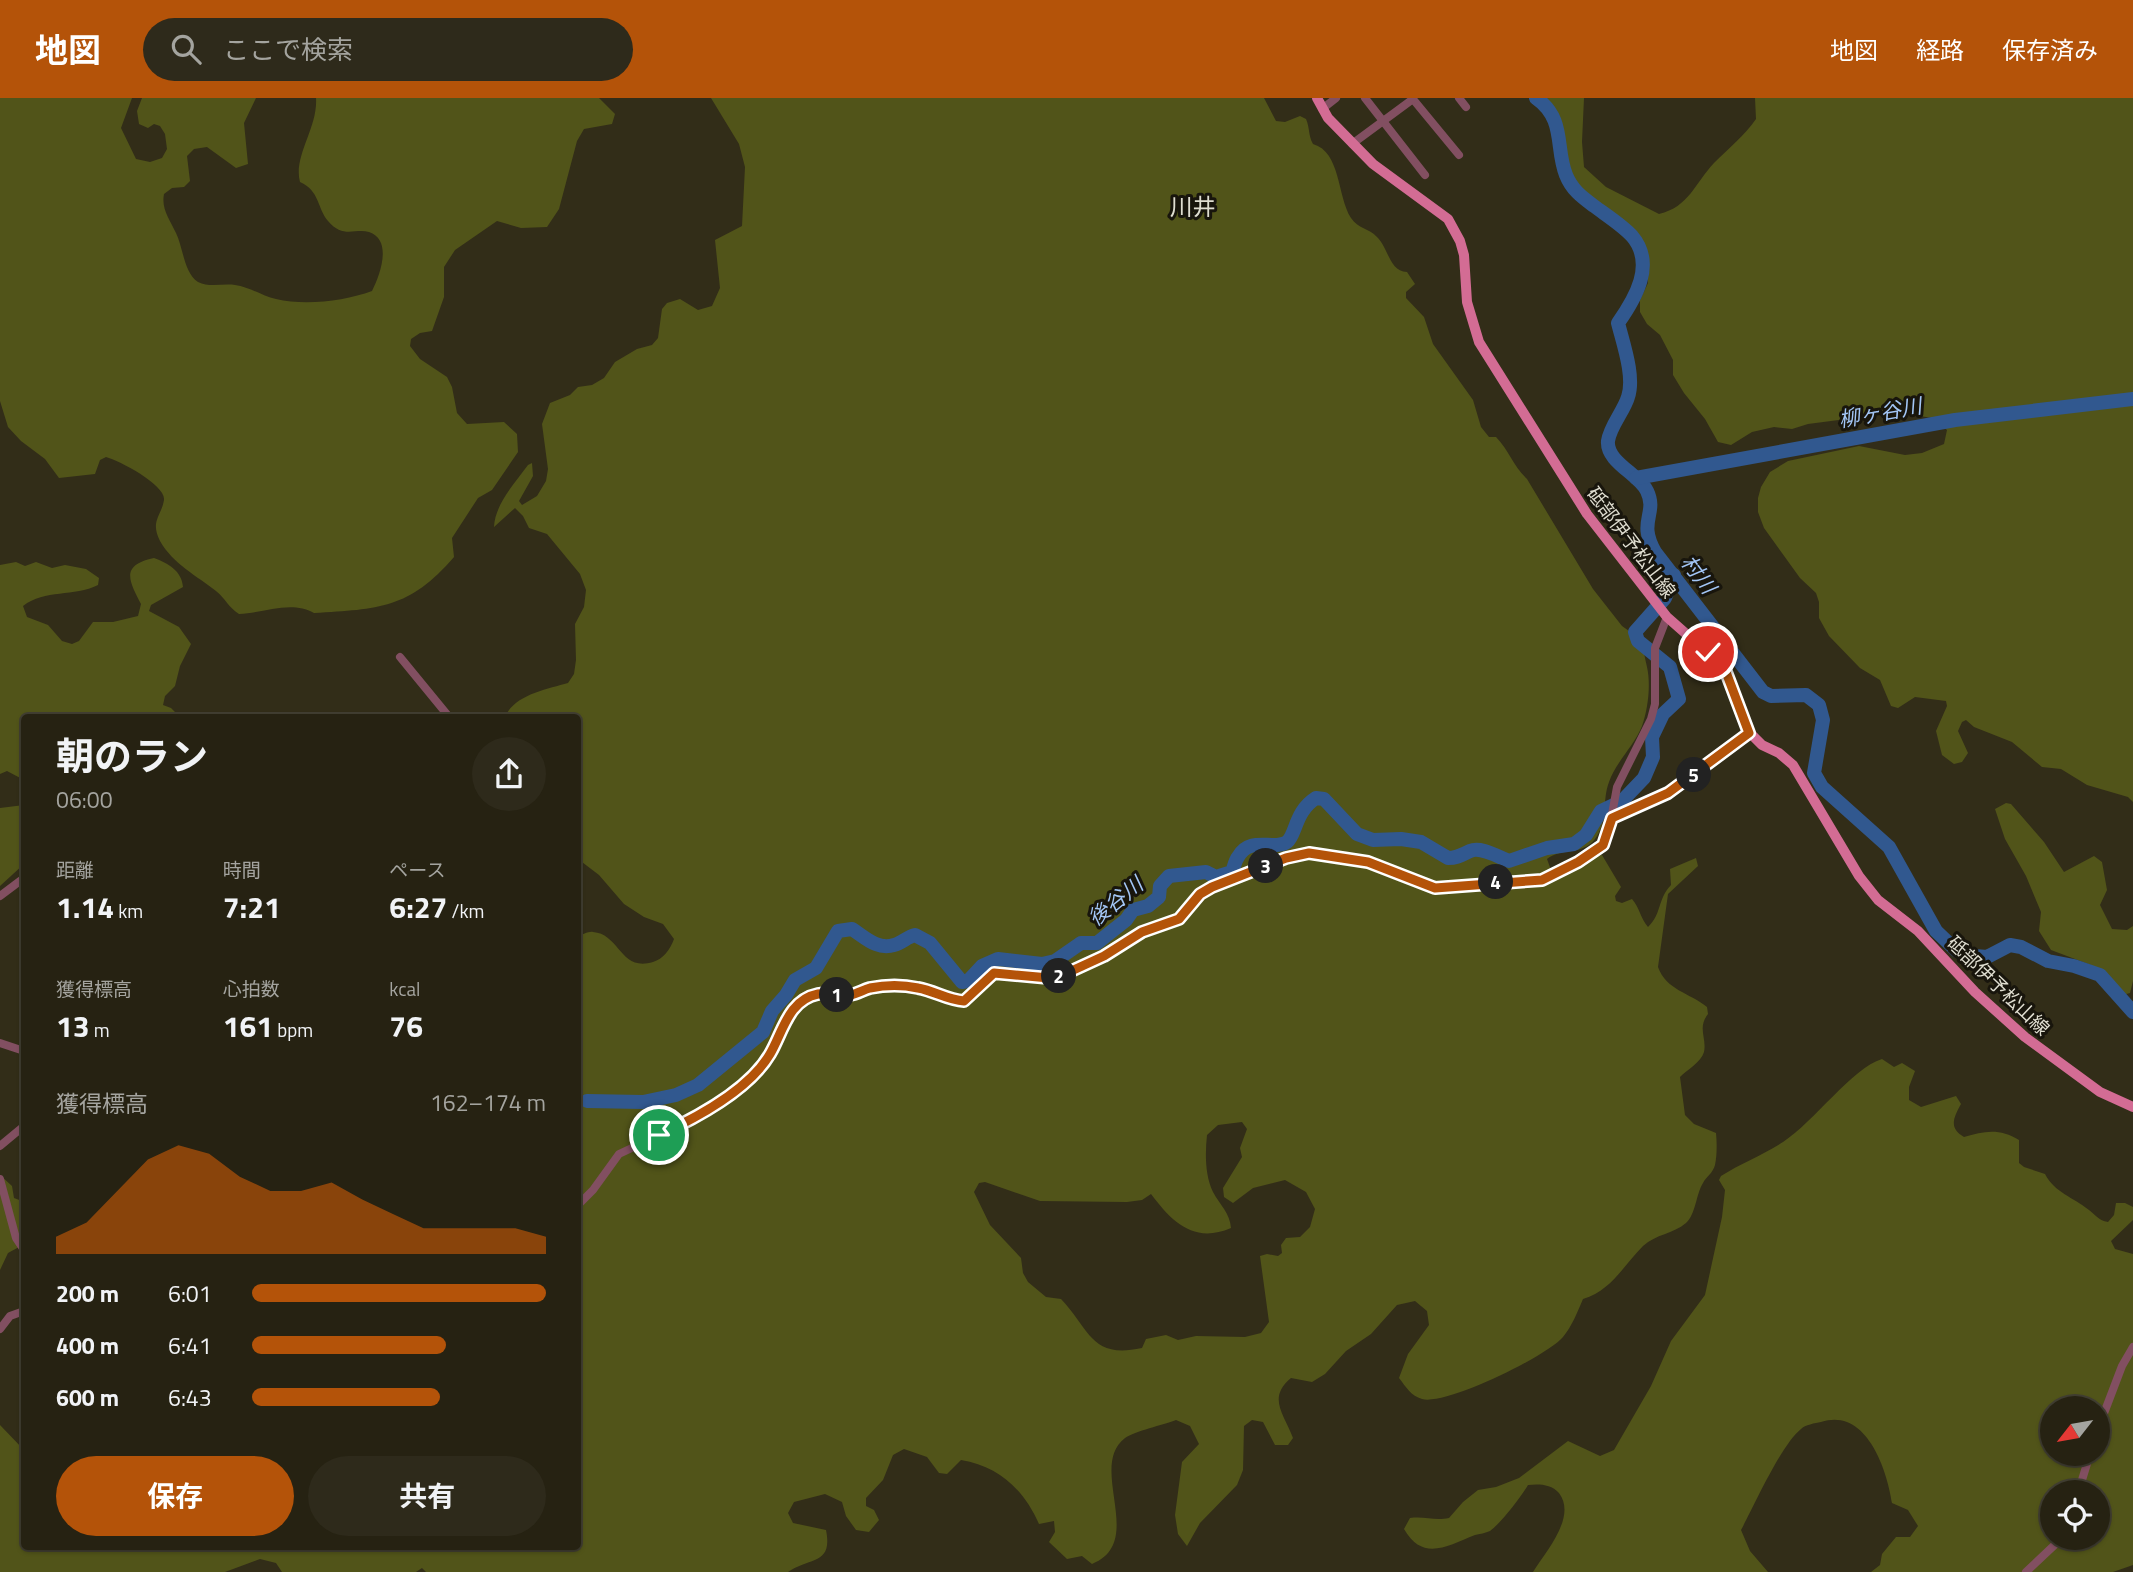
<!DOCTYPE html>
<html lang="ja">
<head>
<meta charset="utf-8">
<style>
  body { margin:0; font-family:"Titillium Web","Noto Sans JP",sans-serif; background:#2e2a1b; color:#f1f3f6; height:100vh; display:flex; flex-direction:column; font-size:26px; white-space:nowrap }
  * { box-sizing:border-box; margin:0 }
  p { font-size:23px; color:#a4a49f }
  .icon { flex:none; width:38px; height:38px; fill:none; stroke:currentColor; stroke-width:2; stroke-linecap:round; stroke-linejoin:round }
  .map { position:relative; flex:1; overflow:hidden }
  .drawer { position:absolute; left:21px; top:616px; width:560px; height:836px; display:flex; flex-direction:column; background:#262212; border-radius:7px; box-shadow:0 2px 5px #0004,0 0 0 2px #423f32 }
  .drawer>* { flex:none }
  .needle { width:46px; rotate:239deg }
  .buttons { position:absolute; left:2040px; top:1298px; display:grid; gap:14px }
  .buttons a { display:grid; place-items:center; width:70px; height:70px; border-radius:50%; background:#262212; box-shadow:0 2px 5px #0004,0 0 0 2px #423f32; font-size:35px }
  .pin { position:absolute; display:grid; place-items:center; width:60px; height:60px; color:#fff; margin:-30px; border:4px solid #fff; border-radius:50%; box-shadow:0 2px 7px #0007 }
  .km { position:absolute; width:35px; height:35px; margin:-18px; border-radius:50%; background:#222; color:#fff; font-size:19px; line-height:35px; text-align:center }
  .round { display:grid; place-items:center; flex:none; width:74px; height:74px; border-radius:37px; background:#2e2a1b }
  .summary { display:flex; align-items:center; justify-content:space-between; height:119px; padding:0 35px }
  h1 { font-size:38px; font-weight:700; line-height:52px }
  .metrics { display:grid; grid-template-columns:repeat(3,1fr); gap:10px; height:119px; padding:7px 35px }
  .metrics div { display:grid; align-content:center }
  .metrics b { font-size:30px; font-weight:700 }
  .metrics small { font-size:19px; font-weight:400 }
  .metrics p { font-size:19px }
  .chart { height:196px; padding:14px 35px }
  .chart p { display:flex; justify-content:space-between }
  .chart svg { width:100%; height:126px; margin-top:7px; fill:#b45309; opacity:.7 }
  .action { display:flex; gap:14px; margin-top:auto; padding:14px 35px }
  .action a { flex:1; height:80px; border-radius:42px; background:#b45309; color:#fff; font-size:28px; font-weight:700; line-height:80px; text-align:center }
  .action a+a { background:#2e2a1b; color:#f1f3f6 }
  ul { padding:0 35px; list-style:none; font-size:23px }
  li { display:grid; grid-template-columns:112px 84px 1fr; align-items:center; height:52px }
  li i { height:18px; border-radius:9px; background:#b45309 }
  header { display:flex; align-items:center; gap:42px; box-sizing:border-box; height:98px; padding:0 35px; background:#b45309; color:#fff }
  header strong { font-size:33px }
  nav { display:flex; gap:38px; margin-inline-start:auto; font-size:24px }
  .search { width:490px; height:63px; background:#2e2a1b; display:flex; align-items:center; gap:18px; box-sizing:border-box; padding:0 24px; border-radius:38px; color:#a4a49f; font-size:26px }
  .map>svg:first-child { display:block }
  .green { fill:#515419; fill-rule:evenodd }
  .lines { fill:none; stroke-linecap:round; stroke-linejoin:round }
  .river { stroke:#31588f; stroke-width:14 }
  .minor { stroke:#824f61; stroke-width:8 }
  .major { stroke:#d36c94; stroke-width:10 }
  .route-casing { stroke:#fff; stroke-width:14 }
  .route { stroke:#b45309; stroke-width:9 }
  .labels { text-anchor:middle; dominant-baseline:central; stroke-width:6; stroke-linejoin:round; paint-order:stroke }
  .street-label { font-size:19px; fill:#dfddd0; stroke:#18150c }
  .water-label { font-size:21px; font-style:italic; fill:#a3c6f6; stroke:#18150c }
  .quarter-label { font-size:23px; fill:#dfddd0; stroke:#18150c }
</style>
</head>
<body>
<header>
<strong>地図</strong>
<div class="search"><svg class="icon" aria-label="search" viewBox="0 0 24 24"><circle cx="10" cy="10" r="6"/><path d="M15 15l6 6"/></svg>ここで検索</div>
<nav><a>地図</a><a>経路</a><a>保存済み</a></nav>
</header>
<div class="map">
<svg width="2133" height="1474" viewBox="0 0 2133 1474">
  <rect width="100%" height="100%" fill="#322d18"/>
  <g class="green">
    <path d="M0,0H132L121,30L136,61L150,64L162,60L167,51L165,36L160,28L154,26L148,30L139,26L137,13L142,0H256L244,25L248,66L236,70L207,49L194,51L187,58L190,83L184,89L172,90L164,96C161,111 170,122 176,135C183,149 184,175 198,184C210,190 223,185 235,187C250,189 262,198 276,201C305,208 345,203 372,193C380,177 393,142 369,134C355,130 343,141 328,123C317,110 320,93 300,84C293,58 318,30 316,0H599L615,16L612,26L584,31L577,43L559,111L547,129L521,130L497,123L455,152L444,169V199L432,233L420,235L411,241L410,248L420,261L447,279L452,289L457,315L467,326L504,324L517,336L518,354L492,392L478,400L452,440L454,459C409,511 379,511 314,515C291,502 264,515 239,516C229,510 225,500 216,493C197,478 173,466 160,443C150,423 161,419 164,402C166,387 120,363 106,359L100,362L95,376L59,380L45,361L21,343L8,329L0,303Z"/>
    <path d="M711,0H1264L1276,23L1285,24L1300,18L1306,21C1310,30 1308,37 1313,46C1341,54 1337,98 1351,120C1358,131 1369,130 1377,139C1389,151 1389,173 1407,174L1415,186L1406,194V200L1424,219L1433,246L1473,302L1481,329L1489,339H1496C1509,352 1513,368 1527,381L1593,491L1622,528L1643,543C1643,553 1645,559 1647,569C1651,587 1648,611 1642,628C1634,648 1616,664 1609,684C1602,702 1608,724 1595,741C1582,758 1562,749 1547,761L1551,772L1560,779C1574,773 1588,759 1602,757L1621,789L1615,798L1616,803L1622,805L1632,801C1640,810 1640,820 1648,829C1662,816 1657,802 1671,787L1670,771L1696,760L1698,768L1668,796L1658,869C1666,892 1690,895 1707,909L1708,916C1697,930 1707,940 1704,954C1701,964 1687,972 1680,979L1685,1017L1694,1026L1716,1035C1717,1045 1717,1058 1715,1067C1713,1075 1706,1079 1703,1085C1696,1096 1696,1116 1686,1125C1673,1136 1656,1136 1643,1148C1623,1168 1612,1192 1583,1201C1577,1215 1572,1228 1563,1239C1547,1258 1446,1308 1422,1301C1411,1298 1406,1289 1399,1280L1408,1256L1429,1227L1427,1213L1415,1203L1397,1207L1371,1236L1346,1253L1325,1276L1312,1284L1291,1280C1267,1300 1284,1316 1293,1340L1288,1347H1275L1263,1324L1252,1322L1244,1328L1243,1372L1237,1387L1200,1425L1187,1448L1178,1436L1175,1417L1182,1364L1199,1346L1190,1328L1176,1322C1163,1327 1135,1333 1125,1340C1087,1369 1147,1444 1092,1466L1082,1458L1067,1461L1049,1444L1055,1434L1054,1423L1039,1426C1024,1392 999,1368 961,1362L947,1376L939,1375L927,1359L904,1351L893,1357L883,1382L866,1400V1408L874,1412L879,1422L869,1434L856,1432L846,1418L842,1404L825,1396L794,1404L788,1415L793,1425L826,1432C833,1467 810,1459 788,1474H426L422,1470L416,1474H282L276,1465L260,1461L225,1474H0V1327L24,1352V1449H578V838C582,837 589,833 593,834C620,836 620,874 653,864C663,861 670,852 674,841L663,826L644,819L624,806L599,777L578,761V620L505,619C514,597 547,591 568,585L574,576L576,562L575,526L584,509L586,492L580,476L547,436L529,430L523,418L515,410L494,429C495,406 515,385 528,367L532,365L533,378L519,403L522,407L537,398L546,383L548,371L542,326L550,305L570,297L578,289L592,287L604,280L615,264L637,251L652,247L658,240L662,211L667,205L680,201L698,212L712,208L720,190L715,142L742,128L745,69L739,46ZM1242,1024L1247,1031L1240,1050L1242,1059L1223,1090L1224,1099L1233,1105L1253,1090L1285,1082L1306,1094L1315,1111L1310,1129L1300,1139L1286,1140L1281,1147L1282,1155L1278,1158L1267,1156L1260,1158L1269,1224L1261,1235L1245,1239L1196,1238L1178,1242L1166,1237L1146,1241L1142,1250C1091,1261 1091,1233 1061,1201L1046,1199L1028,1184L1023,1175L1021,1160L990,1127L974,1094L979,1085L985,1084L1040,1103L1127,1104L1142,1102L1151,1096C1172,1124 1194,1146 1231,1130C1230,1115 1220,1107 1213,1094C1205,1077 1205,1056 1207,1037L1218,1027Z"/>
    <path d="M1543,0H1584L1582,44L1584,69L1606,89L1659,116C1689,109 1695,85 1714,65C1729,50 1744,38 1756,21L1755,0H2133V704L2128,699L2087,687L2061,671L2042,669L2012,644L1974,629L1966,622L1962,624L1958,633L1968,655L1962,664L1954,666L1942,657L1936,633L1947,608L1946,603L1915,599L1898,610L1891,608L1880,582L1860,570L1829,538L1819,520V504L1816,495L1800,480L1764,430L1758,414V400L1761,389L1770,374L1788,363L1859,348L1905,357L1922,355L1944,346L1947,332L1932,320L1914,317L1899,302L1877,317L1808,326L1792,331L1774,329L1752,334L1731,347L1718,344L1705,321L1684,295L1673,277V262L1660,237L1647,226L1640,214V202L1648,185L1645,152L1637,135L1578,90L1568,71L1564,37Z"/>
    <path d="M154,460C168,465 182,473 183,489L151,507L149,513L179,529L191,546L180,568L175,588L165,598L163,607L171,610L178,617L174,620H24V682L7,673L0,676V467L16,464L25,468L36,464L52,470L65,467L86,471L99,480L98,487C74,499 45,491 23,508L27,519L48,527L62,543L72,546L79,543L93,524H113L138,518L141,506C129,483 120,467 154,460Z"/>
    <polygon points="2006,705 2011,706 2044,744 2064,774 2094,758 2102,764 2107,792 2100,807 2112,831 2127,832 2133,828 2133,883 2130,895 2112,900 2091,867 2051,852 2039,833 2041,814 2026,778 2005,741 1995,711"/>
    <polygon points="24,707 24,766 0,788 0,710"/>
    <path d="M1882,961L1894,969L1902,965L1915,973L1909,989V1002L1921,1009L1956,998L1961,1006C1954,1019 1948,1030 1964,1039C1984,1033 2000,1030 2019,1042V1065L2024,1069L2045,1076C2055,1095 2073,1099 2089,1112C2097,1118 2098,1122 2108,1124L2114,1117L2116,1105H2125L2133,1109V1122L2111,1143L2115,1151L2133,1156V1467L2113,1474H1871L1880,1467L1882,1456L1896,1439H1910L1918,1428L1908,1412L1892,1405C1887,1371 1866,1309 1821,1324C1815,1325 1805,1327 1801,1331C1781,1347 1754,1408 1741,1432L1750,1453L1768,1474H1533C1546,1453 1577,1419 1559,1395C1551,1386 1539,1386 1528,1387C1521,1399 1501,1425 1490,1433C1486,1435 1479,1436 1475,1437C1447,1448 1423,1464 1404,1431L1410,1420C1425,1418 1434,1423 1449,1420L1463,1404L1478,1392L1496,1389L1519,1380L1568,1343L1600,1358L1614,1352L1651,1288L1671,1243L1705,1197L1722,1119L1725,1092L1719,1082L1721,1078C1741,1065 1763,1057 1783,1044C1814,1024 1852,970 1882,961ZM2053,1311H2098V1356H2053ZM2053,1395H2098V1440H2053Z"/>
    <polygon points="0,1077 12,1088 14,1100 22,1103 24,1101 24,1154 19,1149 8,1155 0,1172"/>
  </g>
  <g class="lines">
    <g class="river">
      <path d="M1536,0C1566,21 1555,50 1566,77C1572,92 1582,99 1594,108C1606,117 1622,127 1632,138C1656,166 1635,201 1618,225C1623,245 1635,279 1628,299C1624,313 1610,328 1608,343C1606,364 1639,376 1647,393C1658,416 1637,423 1655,454L1763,594L1771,598L1806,597L1819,607L1823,622L1814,675L1822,689L1889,749L1936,833L1957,853L1975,858L1987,859L2010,847L2021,849L2048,863L2074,868L2100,877L2133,914"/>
      <polyline points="1636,380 1955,322 2133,301"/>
      <path d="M587,1003L643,1004L676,997L698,987L763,934L772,913L786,897L795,882L816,870L838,833L852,831C866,840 877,852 894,847C902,845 907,839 915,837L930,845L962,884L968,883L982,868L998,861L1042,866L1055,863L1081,845H1097L1126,822L1133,812L1148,808L1159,799L1160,788L1169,778L1206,774L1216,779L1232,774C1234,769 1235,763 1238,759C1250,737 1274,753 1287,744C1296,737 1295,713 1316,700L1324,701L1357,736L1373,742L1401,741L1421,744L1448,760C1458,760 1461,757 1470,753C1481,748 1498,759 1509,763L1547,750L1574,746L1586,737L1601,713L1622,703L1644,680L1653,659L1652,639L1663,616L1679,601L1670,569L1638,543L1635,534L1665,500L1674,477"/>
    </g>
    <g class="minor">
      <polyline points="1365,0 1425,77"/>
      <polyline points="1412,0 1459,57"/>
      <polyline points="1459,0 1466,9"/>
      <polyline points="1322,11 1336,0"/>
      <polyline points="1352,46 1413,1"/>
      <polyline points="400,559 450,620"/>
      <polyline points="1612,720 1668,695 1750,635"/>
      <polyline points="0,798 24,780"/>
      <polyline points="0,945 24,953"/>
      <polyline points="0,1048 24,1028"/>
      <polyline points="0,1081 16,1140 24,1152"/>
      <polyline points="578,1107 593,1092 619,1056 702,1017 742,986 767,961 786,920 811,898 819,896 848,897 873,890 908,888 926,892 947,902 964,903 994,875 1049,880 1067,875 1104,858 1142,834 1179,821 1200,796 1212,789 1299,756 1368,764 1435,790 1542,782 1578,764 1603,747 1608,738 1617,689 1651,621 1655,606 1655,550 1667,519"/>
      <polyline points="0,1231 10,1218 24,1213"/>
      <polyline points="2098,1331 2122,1268 2133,1249"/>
      <polyline points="2078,1395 2090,1356"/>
      <polyline points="2026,1474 2062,1440"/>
    </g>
    <polyline class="major" points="1317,0 1328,20 1373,66 1448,121 1460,143 1464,157 1467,204 1479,244 1587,416 1667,519 1718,564 1726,574 1750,635 1762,647 1779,655 1793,667 1859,778 1878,802 1918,833 1975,894 2025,939 2100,994 2133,1009"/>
  </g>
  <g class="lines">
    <g class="route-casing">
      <path id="route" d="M659,1037C696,1020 749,992 770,956C783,934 788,902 818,896C829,894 839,898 850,897C857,896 863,892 870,890C885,887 904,887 918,890C935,893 947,902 964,903L994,875L1049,880L1067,875L1104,858L1142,834L1179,821L1200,796L1212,789L1286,760L1309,755L1368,764L1435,790L1542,782L1578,764L1603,747L1612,720L1668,695L1749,635L1726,574L1708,554"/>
    </g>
    <use href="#route" class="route"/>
  </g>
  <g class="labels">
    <g class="street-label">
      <text transform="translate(1632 444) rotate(53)">砥部伊予松山線</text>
      <text transform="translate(1999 887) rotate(44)">砥部伊予松山線</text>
    </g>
    <g class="water-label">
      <text transform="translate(1880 314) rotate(-10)">柳ヶ谷川</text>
      <text transform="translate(1699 476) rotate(53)">村川</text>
      <text transform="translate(1115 803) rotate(-39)">後谷川</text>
    </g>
    <g class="quarter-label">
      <text x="1193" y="108">川井</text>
    </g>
  </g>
</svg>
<div class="buttons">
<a><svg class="needle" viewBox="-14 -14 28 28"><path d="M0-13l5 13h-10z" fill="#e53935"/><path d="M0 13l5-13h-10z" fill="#a4a49f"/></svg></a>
<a><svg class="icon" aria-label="locate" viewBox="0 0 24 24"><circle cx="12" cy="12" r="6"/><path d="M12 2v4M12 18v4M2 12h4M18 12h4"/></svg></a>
</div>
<div class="pin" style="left:659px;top:1037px;background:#1e9e55"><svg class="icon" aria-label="arrive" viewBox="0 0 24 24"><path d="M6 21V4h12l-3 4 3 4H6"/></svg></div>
<div class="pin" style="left:1708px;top:554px;background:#d93025"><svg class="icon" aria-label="check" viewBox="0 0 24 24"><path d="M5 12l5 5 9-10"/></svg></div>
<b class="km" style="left:837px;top:897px">1</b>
<b class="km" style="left:1059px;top:878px">2</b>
<b class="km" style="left:1266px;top:768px">3</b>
<b class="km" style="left:1496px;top:784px">4</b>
<b class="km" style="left:1694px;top:677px">5</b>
<section class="drawer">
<div class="summary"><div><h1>朝のラン</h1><p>06:00</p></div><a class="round"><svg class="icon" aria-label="share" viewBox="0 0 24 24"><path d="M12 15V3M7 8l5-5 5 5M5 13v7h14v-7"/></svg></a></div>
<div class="metrics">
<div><p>距離</p><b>1.14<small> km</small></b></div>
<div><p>時間</p><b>7:21</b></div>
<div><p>ペース</p><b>6:27<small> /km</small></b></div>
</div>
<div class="metrics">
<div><p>獲得標高</p><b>13<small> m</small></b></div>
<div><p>心拍数</p><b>161<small> bpm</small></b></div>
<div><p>kcal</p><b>76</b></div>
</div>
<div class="chart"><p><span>獲得標高</span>162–174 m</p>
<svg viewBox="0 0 160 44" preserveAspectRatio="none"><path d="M0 44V38L10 33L20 22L30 11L40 6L50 9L60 17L70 22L80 22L90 19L100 25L110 30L120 35L130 35L140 35L150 35L160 38V44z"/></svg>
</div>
<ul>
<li><b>200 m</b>6:01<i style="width:100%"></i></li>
<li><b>400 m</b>6:41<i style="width:66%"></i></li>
<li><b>600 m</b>6:43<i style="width:64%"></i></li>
</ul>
<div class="action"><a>保存</a><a>共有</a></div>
</section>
</div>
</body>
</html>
